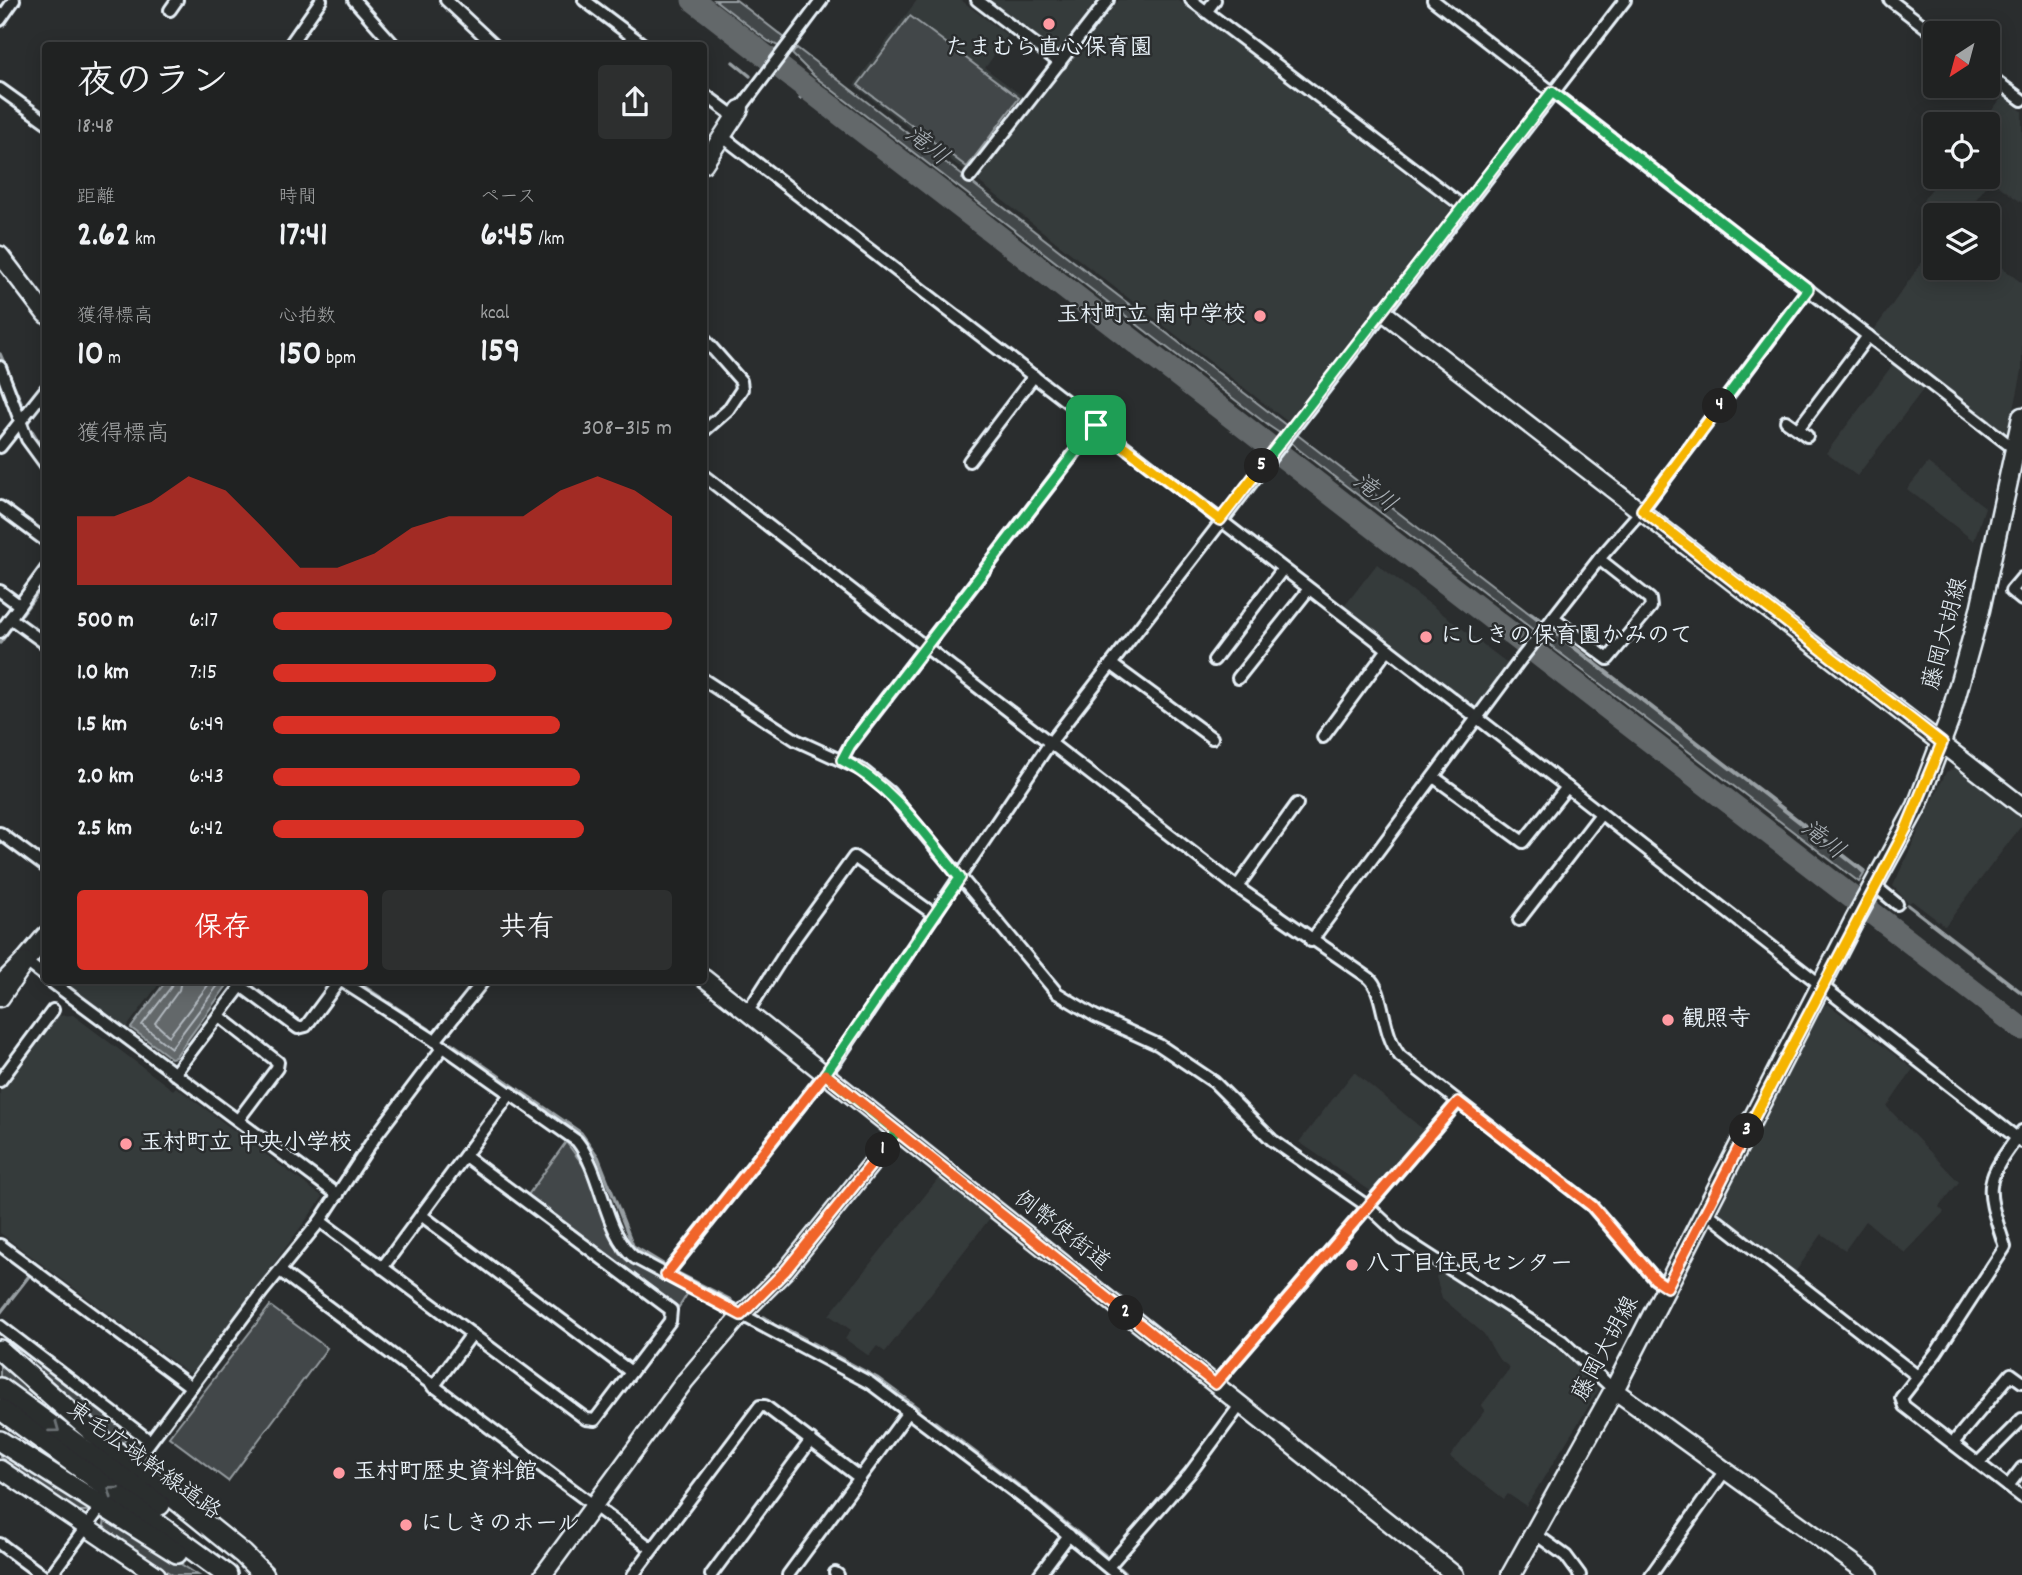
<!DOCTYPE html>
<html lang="ja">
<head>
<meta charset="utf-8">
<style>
  body { margin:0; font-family:Dekko,"Klee One",sans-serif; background:#2d2f2f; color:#f1f3f6; height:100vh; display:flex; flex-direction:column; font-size:26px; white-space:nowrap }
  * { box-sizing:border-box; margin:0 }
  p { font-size:23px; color:#a2a4a5 }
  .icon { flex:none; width:38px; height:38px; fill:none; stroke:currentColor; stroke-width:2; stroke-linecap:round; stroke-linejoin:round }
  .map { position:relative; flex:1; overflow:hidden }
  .drawer { position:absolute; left:42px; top:42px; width:665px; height:942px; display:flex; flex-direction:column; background:#202222; border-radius:7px; box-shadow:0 4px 18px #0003,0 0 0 2px #3d3f40 }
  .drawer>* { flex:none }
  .needle { width:46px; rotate:216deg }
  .fabs { position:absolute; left:1923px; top:21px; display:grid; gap:14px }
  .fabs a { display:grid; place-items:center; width:77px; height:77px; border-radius:7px; background:#202222; box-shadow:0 4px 18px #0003,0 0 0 2px #3d3f40; font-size:35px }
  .pin { position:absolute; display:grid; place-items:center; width:60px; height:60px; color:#fff; margin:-30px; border-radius:14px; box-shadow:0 4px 10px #0006 }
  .km { position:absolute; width:35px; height:35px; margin:-18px; border-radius:50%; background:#222; color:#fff; font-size:19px; line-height:35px; text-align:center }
  .round { display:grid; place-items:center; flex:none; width:74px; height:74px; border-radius:7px; background:#2d2f2f }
  .summary { display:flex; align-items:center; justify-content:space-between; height:119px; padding:0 35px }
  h1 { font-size:38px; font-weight:700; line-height:52px }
  .stats { display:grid; grid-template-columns:repeat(3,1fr); gap:10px; height:119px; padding:7px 35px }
  .stats div { display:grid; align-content:center }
  .stats b { font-size:35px; font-weight:700 }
  .stats small { font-size:19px; font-weight:400 }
  .stats p { font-size:19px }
  .chart { height:196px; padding:14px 35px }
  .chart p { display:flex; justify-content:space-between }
  .chart svg { width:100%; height:126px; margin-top:7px; fill:#d93025; opacity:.7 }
  .action { display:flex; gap:14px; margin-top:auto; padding:14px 35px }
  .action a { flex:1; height:80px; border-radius:7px; background:#d93025; color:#fff; font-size:28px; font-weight:700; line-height:80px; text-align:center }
  .action a+a { background:#2d2f2f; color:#f1f3f6 }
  ul { padding:0 35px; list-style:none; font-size:23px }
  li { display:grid; grid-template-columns:112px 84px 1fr; align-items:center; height:52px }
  li i { height:18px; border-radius:9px; background:#d93025 }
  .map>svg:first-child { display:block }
  .built { fill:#363a3b }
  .green { fill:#424648; stroke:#959ca0; stroke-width:2 }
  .water { fill:#63686b; stroke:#989fa3; stroke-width:2 }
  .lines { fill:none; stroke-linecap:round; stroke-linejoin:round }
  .shore { stroke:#b3bac0; stroke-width:2 }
  .stream { stroke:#989fa3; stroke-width:3.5 }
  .river { stroke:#63686b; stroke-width:23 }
  .street-casing { stroke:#e8f1f8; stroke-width:16 }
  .secondary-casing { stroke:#e8f1f8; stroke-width:21 }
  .primary-casing { stroke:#e8f1f8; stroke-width:23 }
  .highway-casing { stroke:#e8f1f8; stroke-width:24 }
  .street { stroke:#2a2d2e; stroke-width:10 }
  .secondary { stroke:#2a2d2e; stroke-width:16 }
  .primary { stroke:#2a2d2e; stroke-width:18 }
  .highway { stroke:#2a2d2e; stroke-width:19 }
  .oneway { stroke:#6c7275 }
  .split-1-casing { stroke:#fff; stroke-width:14 }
  .split-2-casing { stroke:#fff; stroke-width:14 }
  .split-3-casing { stroke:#fff; stroke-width:14 }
  .split-4-casing { stroke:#fff; stroke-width:14 }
  .split-5-casing { stroke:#fff; stroke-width:14 }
  .split-6-casing { stroke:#fff; stroke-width:14 }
  .split-1 { stroke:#22a559; stroke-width:9 }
  .split-2 { stroke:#f0652b; stroke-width:9 }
  .split-3 { stroke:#f0652b; stroke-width:9 }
  .split-4 { stroke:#f5b400; stroke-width:9 }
  .split-5 { stroke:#22a559; stroke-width:9 }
  .split-6 { stroke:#f5b400; stroke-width:9 }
  .poi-dot { fill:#ff9aa2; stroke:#2a2d2e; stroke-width:2.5 }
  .labels { text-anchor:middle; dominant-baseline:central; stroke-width:5; stroke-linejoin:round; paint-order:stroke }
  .poi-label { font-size:23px; font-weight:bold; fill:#e8f1f8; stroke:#2a2d2e; text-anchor:start }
  .street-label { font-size:23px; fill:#e8f1f8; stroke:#2a2d2e }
  .water-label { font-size:24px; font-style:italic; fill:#acb3b9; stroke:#2a2d2e }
</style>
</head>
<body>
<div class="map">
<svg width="2022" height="1575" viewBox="0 0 2022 1575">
  <rect width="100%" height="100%" fill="#2a2d2e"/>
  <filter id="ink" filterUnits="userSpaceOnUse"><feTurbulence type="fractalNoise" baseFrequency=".0143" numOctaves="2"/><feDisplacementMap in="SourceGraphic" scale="14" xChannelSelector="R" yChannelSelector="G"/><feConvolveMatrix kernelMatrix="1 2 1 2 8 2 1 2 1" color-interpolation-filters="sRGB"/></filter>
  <g filter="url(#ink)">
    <g class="built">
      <polygon points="917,0 961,0 1008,36 985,68 1034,105 1119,0 1178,0 1452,209 1288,422 854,85"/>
      <polygon points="988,0 1097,0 1059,49 1053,50"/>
      <polygon points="2003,96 2022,111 2022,203 1991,180 1964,215 1943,215 1923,200 1941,177 1988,177 1988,124 1981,124"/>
      <polygon points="1935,244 1936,268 1988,268 1988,257 2022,283 2022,371 2008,438 1932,378 1857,476 1826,453 1900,355 1872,333"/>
      <polygon points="1928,463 1985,507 1974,541 1907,489"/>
      <polygon points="1377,564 1510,665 1477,709 1343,608"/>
      <polygon points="1957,767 2022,818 2022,825 1945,926 1912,901 1908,903 1893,886 1946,772"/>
      <polygon points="60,980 162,980 126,1028"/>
      <polygon points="1828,1004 1913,1069 1887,1107 1959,1182 1939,1207 1944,1212 1905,1253 1866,1221 1845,1250 1822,1234 1793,1275 1718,1215 1717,1210 1824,1006"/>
      <polygon points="73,1015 173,1090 176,1087 323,1197 194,1372 187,1372 0,1233 0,1090 55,1016"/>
      <polygon points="1354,1072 1425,1131 1375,1194 1299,1142"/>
      <polygon points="939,1178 990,1218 885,1352 877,1346 869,1356 845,1339 851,1330 829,1315"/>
      <polygon points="1440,1270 1569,1357 1599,1390 1526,1506 1508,1494 1504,1499 1450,1457 1485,1410 1481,1406 1510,1368 1498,1358 1484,1334 1442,1298 1436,1277"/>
    </g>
    <g class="green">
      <polygon points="715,0 736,0 786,39 780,47 768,41"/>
      <polygon points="910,16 1019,98 967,167 858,85"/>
      <polygon points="797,48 963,176 962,179 972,183 1287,426 1281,434 1269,426 814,76 792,54"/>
      <polygon points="1295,433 1543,624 1536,632 1298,449 1289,440"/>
      <polygon points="1550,630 1859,869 1864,874 1859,882 1556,650 1543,638"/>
      <polygon points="566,1142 586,1169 619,1253 629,1262 688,1293 679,1307 528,1195"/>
      <polygon points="270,1306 327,1348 228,1481 169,1437"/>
      <polygon points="18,1347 130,1434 122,1444 14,1352"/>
      <polygon points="0,1364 82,1435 0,1377"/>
      <polygon points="0,1449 92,1507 88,1511 76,1511 0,1457"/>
      <polygon points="105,1518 116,1523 198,1575 173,1575 114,1539 104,1526"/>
    </g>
    <polygon class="water" points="167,980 231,980 175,1057 171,1058 131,1028"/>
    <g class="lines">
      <g class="shore">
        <polyline points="173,980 171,987 142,1025 171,1048 222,980"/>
        <polyline points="181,980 179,990 155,1023 169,1036 212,980"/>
      </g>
      <g class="stream">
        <polyline points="733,62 750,76"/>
        <polyline points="800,98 807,88"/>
        <polyline points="0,354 21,402"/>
        <polyline points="32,431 46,453"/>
        <polyline points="1531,613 1543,622"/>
        <polyline points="22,614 46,582"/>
        <polyline points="1552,630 1864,871"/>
        <polyline points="0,643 12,627"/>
        <polyline points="1908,905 2022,993"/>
        <polyline points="354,980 429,1029"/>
        <polyline points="451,1043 581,1133 598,1157 633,1246 666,1266"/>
        <polyline points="676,1272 731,1300"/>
        <polyline points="1,1312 29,1276"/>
        <polyline points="764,1317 772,1322"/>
        <polyline points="780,1326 805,1339"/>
        <polyline points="812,1343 877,1378 919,1409"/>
        <polyline points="935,1422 1026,1491"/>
        <polyline points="1036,1499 1105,1555"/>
        <polyline points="1120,1568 1128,1575"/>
      </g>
      <polyline class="river" points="693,0 2022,1029"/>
      <g class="street-casing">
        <g id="street">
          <polyline points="354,0 395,46"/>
          <polyline points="446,0 495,46"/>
          <polyline points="584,0 645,46"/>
          <polyline points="977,0 1060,63"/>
          <polyline points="1191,0 1464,207"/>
          <polyline points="1433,0 2017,451"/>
          <polyline points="1890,0 1936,35"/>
          <polyline points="170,10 177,0"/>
          <polyline points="1206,12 1215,0"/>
          <polyline points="0,20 14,0"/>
          <polyline points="289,46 321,0"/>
          <polyline points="1988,75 2022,100"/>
          <polyline points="0,89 46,122"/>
          <polyline points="704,94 735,117"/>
          <polyline points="740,109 822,0"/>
          <polyline points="723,137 1567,787 2022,1142"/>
          <polyline points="970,177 1108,0"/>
          <polyline points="704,339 741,381 742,389 728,410 704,431"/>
          <polyline points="0,367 27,439 46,465"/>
          <polyline points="1786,421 1807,436"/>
          <polyline points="1798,429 1868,336"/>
          <polyline points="0,447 46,389"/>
          <polyline points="969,461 1034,376"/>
          <path d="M704,476L1237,887L1369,978C1385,992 1381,1033 1400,1056L1592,1206L1655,1279L1667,1287"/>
          <polyline points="0,507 46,541"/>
          <polyline points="2022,578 2011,591 2022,600"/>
          <polyline points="0,591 19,605"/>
          <polyline points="10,618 46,644"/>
          <polyline points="1553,618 1608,659 1651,607 1650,599 1599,559"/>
          <polyline points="0,632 46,569"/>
          <polyline points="1214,660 1282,570"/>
          <polyline points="1111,664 1212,738"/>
          <polyline points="1238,678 1308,590"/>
          <polyline points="704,680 796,740 862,770 889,792 1057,993 1095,1016 1159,1045 1214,1082 1272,1140 1370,1208 1402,1238 1562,1341 1614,1390"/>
          <polyline points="1323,737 1388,649"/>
          <polyline points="842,760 850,745 1096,425"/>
          <polyline points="1435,778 1523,842 1567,787"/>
          <polyline points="0,833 46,867"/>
          <polyline points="1874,885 1897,904"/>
          <polyline points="1237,887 1297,804"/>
          <polyline points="1519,920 1601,814"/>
          <polyline points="1311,941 1520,660 1599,559 1642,510 1808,289"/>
          <polyline points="25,961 46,977"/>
          <polyline points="49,980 338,1195"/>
          <path d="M340,980L435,1041L577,1141C603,1174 604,1234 635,1258L870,1383L1027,1501L1117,1575"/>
          <polyline points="241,986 298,1028 306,1026 340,980"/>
          <polyline points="745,1010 752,1005 793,941 854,857 935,915"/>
          <polyline points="219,1016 278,1062 277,1068 238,1120"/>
          <polyline points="435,1041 484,980"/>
          <polyline points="174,1074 245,981"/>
          <polyline points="0,1081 53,1010"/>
          <path d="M2022,1131C1982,1184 1985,1185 2005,1247L1936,1353L1901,1398L1904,1406L2022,1497"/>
          <polyline points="1706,1212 1916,1375"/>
          <polyline points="421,1215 631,1372"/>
          <polyline points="320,1221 586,1419 595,1420 670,1321 671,1310 465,1156"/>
          <polyline points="0,1245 191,1387"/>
          <polyline points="382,1268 511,1093"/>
          <polyline points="280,1271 652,1549"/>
          <polyline points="666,1275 837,1059 1050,743 1625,0"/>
          <polyline points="0,1326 150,1441"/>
          <polyline points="1215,1384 1458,1102"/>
          <polyline points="433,1387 472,1334"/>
          <polyline points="1953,1443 2011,1374 2022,1382"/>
          <polyline points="135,1462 262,1292 320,1221 375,1137 443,1047"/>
          <polyline points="1978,1463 2022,1419"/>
          <polyline points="2008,1486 2022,1468"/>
          <polyline points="1534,1533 1566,1556 1580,1575"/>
          <polyline points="0,1544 42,1575"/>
          <polyline points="1108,1567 1190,1473 1241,1404"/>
          <polyline points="835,1573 838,1575"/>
          <polyline points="51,1575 98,1511"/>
          <polyline points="633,1575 760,1406 765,1406 860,1478"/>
          <polyline points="711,1575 811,1440"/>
          <polyline points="788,1575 909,1411"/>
          <polyline points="1039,1575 1069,1535"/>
          <polyline points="1651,1575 1726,1469"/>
        </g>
      </g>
      <g class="secondary-casing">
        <g id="secondary">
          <polyline points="704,164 740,109"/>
          <polyline points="0,255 46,315"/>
          <polyline points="1383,312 2022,806"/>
          <polyline points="704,978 1455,1575"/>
          <polyline points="1614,1390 1870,1575"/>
          <polyline points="0,1469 157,1575"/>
          <polyline points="543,1575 685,1381 741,1315 786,1270 897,1132"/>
        </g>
      </g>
      <g class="primary-casing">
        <g id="primary">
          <polyline points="25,961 46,936"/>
          <polyline points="0,986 25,961 0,997"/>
          <polyline points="1511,1575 1614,1390 1855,919 1917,806 1949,721 1980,610 2022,417"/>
        </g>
      </g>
      <g class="highway-casing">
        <g id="highway">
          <polyline points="0,1350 98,1437 243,1554 264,1575"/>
          <polyline points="0,1388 160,1505"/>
          <polyline points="0,1409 227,1575"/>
          <polyline points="0,1441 177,1553"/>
        </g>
      </g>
      <use href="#street" class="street"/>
      <use href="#secondary" class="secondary"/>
      <use href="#primary" class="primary"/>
      <use href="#highway" class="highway"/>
    </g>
    <defs><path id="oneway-chevron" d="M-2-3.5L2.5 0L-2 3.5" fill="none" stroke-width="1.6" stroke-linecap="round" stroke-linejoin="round" transform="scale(1.75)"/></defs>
    <g class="oneway">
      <use href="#oneway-chevron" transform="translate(55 1428) rotate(36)"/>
      <use href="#oneway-chevron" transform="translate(112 1491) rotate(-144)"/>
    </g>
  </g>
  <g class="lines" filter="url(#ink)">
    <g class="split-1-casing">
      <path id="split-1" d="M883,1150L897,1132L825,1074L960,878C924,834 893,786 842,760L850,745L1096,425"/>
    </g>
    <g class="split-2-casing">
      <polyline id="split-2" points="883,1150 786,1270 741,1315 666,1275 825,1074 1126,1313"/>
    </g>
    <g class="split-3-casing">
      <polyline id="split-3" points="1126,1313 1215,1384 1458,1102 1592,1206 1655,1279 1667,1287 1747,1131"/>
    </g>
    <g class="split-4-casing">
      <polyline id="split-4" points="1720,406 1642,510 1942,743 1906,829 1747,1131"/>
    </g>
    <g class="split-5-casing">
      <polyline id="split-5" points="1262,466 1552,92 1808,289 1720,406"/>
    </g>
    <g class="split-6-casing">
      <polyline id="split-6" points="1096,425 1220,520 1262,466"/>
    </g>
    <use href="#split-1" class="split-1"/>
    <use href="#split-2" class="split-2"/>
    <use href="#split-3" class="split-3"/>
    <use href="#split-4" class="split-4"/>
    <use href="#split-5" class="split-5"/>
    <use href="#split-6" class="split-6"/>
  </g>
  <g class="poi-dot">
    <circle cx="1049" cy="24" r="7"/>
    <circle cx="1260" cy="316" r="7"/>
    <circle cx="1426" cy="637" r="7"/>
    <circle cx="1668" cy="1020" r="7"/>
    <circle cx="126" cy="1144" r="7"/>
    <circle cx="1352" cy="1265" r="7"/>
    <circle cx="339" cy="1473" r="7"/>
    <circle cx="406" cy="1525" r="7"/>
  </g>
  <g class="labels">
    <g class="poi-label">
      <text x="1049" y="49" text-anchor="middle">たまむら直心保育園</text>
      <text x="1246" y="316" text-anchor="end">玉村町立 南中学校</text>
      <text x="1440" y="637">にしきの保育園かみのて</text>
      <text x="1682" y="1020">観照寺</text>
      <text x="140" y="1144">玉村町立 中央小学校</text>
      <text x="1366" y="1265">八丁目住民センター</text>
      <text x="353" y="1473">玉村町歴史資料館</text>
      <text x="420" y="1525">にしきのホール</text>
    </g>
    <g class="street-label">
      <text transform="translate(1947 634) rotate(-75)">藤岡大胡線</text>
      <text transform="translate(1061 1232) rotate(38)">例幣使街道</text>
      <text transform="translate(1607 1349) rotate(-62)">藤岡大胡線</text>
      <text transform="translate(143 1462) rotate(36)">東毛広域幹線道路</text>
    </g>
    <g class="water-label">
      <text transform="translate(926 147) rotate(38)">滝川</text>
      <text transform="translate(1374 494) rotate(38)">滝川</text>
      <text transform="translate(1822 841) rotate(38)">滝川</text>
    </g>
  </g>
</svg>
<div class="fabs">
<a><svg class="needle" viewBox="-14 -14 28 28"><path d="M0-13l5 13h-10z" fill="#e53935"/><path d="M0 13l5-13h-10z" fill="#a2a4a5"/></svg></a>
<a><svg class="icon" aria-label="locate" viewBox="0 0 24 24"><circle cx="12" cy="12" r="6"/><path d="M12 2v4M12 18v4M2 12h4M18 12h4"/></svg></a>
<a><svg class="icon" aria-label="layers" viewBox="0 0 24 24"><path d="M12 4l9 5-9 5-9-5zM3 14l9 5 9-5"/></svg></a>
</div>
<div class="pin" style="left:1096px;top:425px;background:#1e9e55"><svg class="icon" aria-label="arrive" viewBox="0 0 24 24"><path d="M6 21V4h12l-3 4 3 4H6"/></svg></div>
<b class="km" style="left:883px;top:1150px">1</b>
<b class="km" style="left:1126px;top:1313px">2</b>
<b class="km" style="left:1747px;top:1131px">3</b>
<b class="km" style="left:1720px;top:406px">4</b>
<b class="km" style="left:1262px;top:466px">5</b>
<section class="drawer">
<div class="summary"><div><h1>夜のラン</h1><p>18:48</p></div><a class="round"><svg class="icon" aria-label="share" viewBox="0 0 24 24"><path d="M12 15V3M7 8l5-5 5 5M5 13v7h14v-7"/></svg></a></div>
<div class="stats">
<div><p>距離</p><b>2.62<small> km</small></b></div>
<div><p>時間</p><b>17:41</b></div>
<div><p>ペース</p><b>6:45<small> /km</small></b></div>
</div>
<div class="stats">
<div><p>獲得標高</p><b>10<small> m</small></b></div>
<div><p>心拍数</p><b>150<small> bpm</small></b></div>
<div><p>kcal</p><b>159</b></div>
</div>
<div class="chart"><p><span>獲得標高</span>308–315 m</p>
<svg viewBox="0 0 160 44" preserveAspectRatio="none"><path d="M0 44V20L10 20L20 15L30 6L40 11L50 24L60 38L70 38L80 33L90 24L100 20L110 20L120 20L130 11L140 6L150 11L160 20V44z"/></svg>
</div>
<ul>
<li><b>500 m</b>6:17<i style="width:100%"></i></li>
<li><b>1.0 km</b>7:15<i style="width:56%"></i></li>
<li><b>1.5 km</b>6:49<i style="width:72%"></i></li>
<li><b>2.0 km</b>6:43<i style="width:77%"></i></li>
<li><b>2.5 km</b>6:42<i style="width:78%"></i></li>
</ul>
<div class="action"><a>保存</a><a>共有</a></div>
</section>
</div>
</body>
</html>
